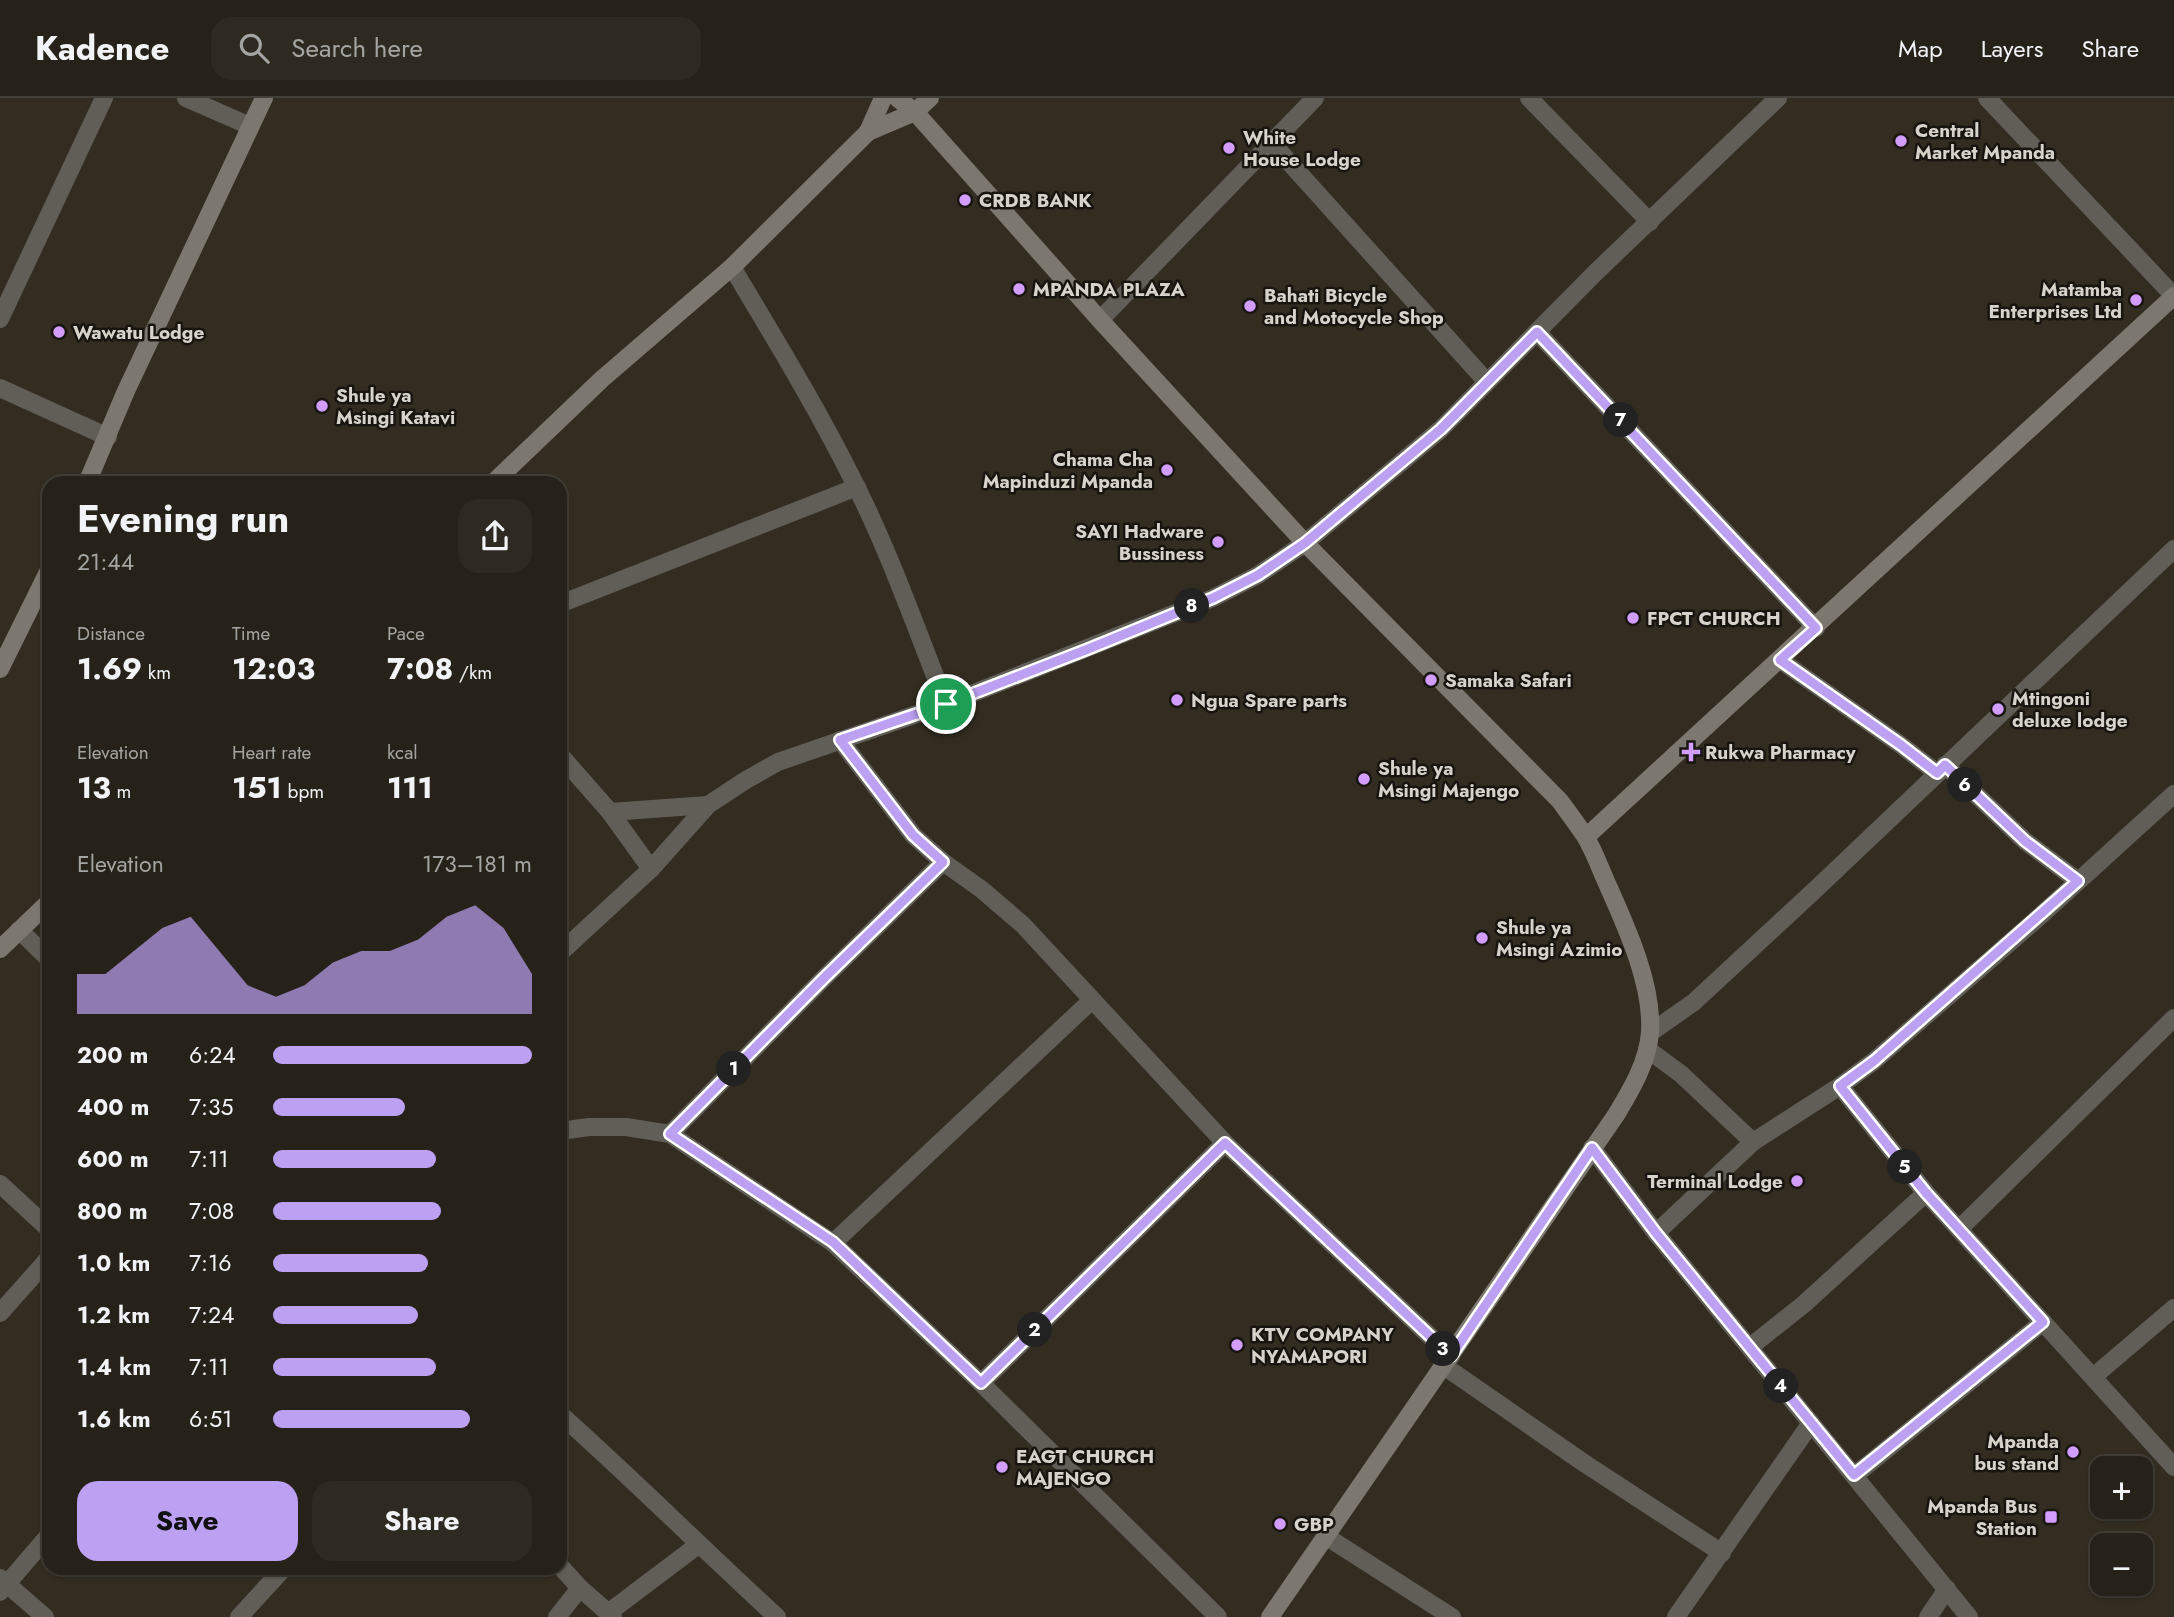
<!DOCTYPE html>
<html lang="en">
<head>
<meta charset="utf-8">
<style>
  body { margin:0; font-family:Jost,sans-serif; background:#2e2a22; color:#f1f3f6; height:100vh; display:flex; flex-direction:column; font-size:26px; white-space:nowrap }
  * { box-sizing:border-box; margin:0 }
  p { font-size:23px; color:#a4a4a2 }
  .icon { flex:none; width:38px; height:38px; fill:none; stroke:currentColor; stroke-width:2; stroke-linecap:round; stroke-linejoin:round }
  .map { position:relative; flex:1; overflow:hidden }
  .drawer { position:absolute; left:42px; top:378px; width:525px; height:1099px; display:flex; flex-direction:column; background:#262219; border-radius:21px; box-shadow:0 2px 5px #0004,0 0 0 2px #423f38 }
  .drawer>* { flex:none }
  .tools { position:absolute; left:2090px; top:1358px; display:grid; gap:14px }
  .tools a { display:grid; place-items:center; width:63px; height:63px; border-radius:14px; background:#262219; box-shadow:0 2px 5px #0004,0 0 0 2px #423f38; font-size:35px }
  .pin { position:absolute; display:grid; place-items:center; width:60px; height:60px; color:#fff; margin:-30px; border:4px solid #fff; border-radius:50%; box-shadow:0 2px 7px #0007 }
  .km { position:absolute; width:35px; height:35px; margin:-18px; border-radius:50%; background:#222; color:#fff; font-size:19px; line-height:35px; text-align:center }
  .round { display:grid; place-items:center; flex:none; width:74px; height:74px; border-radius:21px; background:#2e2a22 }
  .headline { display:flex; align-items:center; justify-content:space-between; height:119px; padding:0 35px }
  h1 { font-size:38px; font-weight:700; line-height:52px }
  .figures { display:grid; grid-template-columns:repeat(3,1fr); gap:10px; height:119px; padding:7px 35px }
  .figures div { display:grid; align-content:center }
  .figures b { font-size:30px; font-weight:700 }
  .figures small { font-size:19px; font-weight:400 }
  .figures p { font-size:19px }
  .chart { height:196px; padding:14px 35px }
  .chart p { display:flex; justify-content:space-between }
  .chart svg { width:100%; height:126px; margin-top:7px; fill:#bca0f2; opacity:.7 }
  .primary-button { display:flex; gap:14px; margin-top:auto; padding:14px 35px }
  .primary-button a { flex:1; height:80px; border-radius:21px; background:#bca0f2; color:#111; font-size:28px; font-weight:700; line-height:80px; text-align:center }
  .primary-button a+a { background:#2e2a22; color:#f1f3f6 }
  ul { padding:0 35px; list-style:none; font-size:23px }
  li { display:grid; grid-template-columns:112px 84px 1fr; align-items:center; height:52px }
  li i { height:18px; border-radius:9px; background:#bca0f2 }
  header { display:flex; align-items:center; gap:42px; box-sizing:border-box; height:98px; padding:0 35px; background:#262219; border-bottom:2px solid #423f38 }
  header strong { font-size:33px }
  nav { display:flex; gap:38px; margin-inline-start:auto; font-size:24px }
  .search { width:490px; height:63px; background:#2e2a22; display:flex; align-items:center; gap:18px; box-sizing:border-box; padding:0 24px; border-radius:21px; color:#a4a4a2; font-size:26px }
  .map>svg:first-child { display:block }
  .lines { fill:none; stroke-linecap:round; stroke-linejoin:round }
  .street { stroke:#615e58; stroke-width:18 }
  .secondary { stroke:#7d786f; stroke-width:18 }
  .route-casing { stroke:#fff; stroke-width:14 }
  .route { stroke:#bca0f2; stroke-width:9 }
  .poi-dot { fill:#d29dfd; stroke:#181510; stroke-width:2.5 }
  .labels { text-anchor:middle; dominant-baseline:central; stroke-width:5; stroke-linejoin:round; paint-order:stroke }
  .poi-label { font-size:19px; font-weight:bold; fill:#d7d3cb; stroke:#181510; text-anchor:start }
</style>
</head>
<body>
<header>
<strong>Kadence</strong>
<div class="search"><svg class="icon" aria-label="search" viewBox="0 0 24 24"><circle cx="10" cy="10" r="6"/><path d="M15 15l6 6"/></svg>Search here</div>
<nav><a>Map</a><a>Layers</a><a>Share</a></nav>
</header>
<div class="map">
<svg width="2174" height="1519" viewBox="0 0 2174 1519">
  <rect width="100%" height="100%" fill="#332d21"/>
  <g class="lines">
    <g class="street">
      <polyline points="186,0 250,28"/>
      <polyline points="1529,0 1650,124"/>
      <polyline points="1987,0 2174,198"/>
      <polyline points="1271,44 1487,284"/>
      <path d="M732,169C775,241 819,313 856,388C891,458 917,533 946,606"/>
      <polyline points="0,221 104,0"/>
      <polyline points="1100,222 1315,0"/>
      <polyline points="1537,234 1816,530"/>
      <polyline points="0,290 108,339"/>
      <polyline points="560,506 857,389"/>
      <polyline points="1780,562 1901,647 1937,675"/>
      <polyline points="840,642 913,737 943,764 981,791 1023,827 1225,1045 1451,1258"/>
      <polyline points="560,657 610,714 651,771"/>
      <polyline points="1945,667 2025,743 2078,783"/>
      <polyline points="610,714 708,707"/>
      <polyline points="19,832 49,861"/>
      <polyline points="560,855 651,771 708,707 746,682 778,664 946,606 1213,500 1258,477 1305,445 1441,331 1596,174 1778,0"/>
      <polyline points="1650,935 1694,904 1817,790 2174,451"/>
      <polyline points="1647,951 1681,976 1753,1044"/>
      <polyline points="1840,988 1926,1095 2174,1369"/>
      <polyline points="560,1033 589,1029 626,1029 670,1036 833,1145 981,1285 1218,1519"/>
      <polyline points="670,1036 824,880 943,764"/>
      <polyline points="1592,1050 1656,1135 1969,1519"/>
      <polyline points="0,1086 49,1131"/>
      <polyline points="1960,1130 2174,920"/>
      <polyline points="1656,1135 1753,1044 1840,988 1874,963 2039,819 2174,696"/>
      <polyline points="833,1145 1092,902"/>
      <polyline points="0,1215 49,1160"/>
      <polyline points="1750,1249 1804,1206 1926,1095"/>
      <polyline points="1444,1268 1584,1365 1722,1455"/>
      <polyline points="2093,1279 2174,1210"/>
      <polyline points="981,1285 1225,1045"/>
      <path d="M560,1316C634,1382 704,1452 777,1519"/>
      <polyline points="1855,1377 2043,1224"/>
      <polyline points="1327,1439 1452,1519"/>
      <polyline points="560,1468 580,1490 613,1519"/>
      <polyline points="0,1480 45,1519"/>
      <polyline points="0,1494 49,1437"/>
      <polyline points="608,1515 698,1447"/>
      <polyline points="239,1519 284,1470"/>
      <polyline points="557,1519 580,1490"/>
      <polyline points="1676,1519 1811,1325"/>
      <polyline points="1928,1519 1947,1491"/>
    </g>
    <g class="secondary">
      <path d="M897,0L915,14L1100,222L1305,445L1560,703C1568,714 1577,726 1585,738C1593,751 1599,767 1605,781C1625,826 1653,885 1650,934C1648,964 1631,992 1616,1017L1270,1519"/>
      <polyline points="868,34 883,0"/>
      <polyline points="87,385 126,293 264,0"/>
      <polyline points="493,385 602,281 732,169 868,34 915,14 930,0"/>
      <polyline points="0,571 49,472"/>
      <polyline points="1586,739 2174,198"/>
      <polyline points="0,851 49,804"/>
    </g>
  </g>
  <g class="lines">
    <g class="route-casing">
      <polygon id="route" points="1537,234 1816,530 1780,562 1901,647 1937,675 1945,667 2025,743 2078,783 1874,963 1840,988 1926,1095 2043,1224 1854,1377 1656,1135 1592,1050 1451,1258 1225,1045 981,1285 833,1144 670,1036 824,880 943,764 913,737 840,642 946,606 1088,551 1213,500 1258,477 1305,445 1441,331"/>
    </g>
    <use href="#route" class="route"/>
  </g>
  <g class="poi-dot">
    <circle cx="1901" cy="43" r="7"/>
    <circle cx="1229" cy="50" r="7"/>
    <circle cx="965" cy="102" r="7"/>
    <circle cx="1019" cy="191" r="7"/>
    <circle cx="2136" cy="202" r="7"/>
    <circle cx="1250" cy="208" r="7"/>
    <circle cx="59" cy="234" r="7"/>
    <circle cx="322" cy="308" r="7"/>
    <circle cx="1167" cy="372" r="7"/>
    <circle cx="1218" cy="444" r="7"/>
    <circle cx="1633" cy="520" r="7"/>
    <circle cx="1431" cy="582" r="7"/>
    <circle cx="1177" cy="602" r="7"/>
    <circle cx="1998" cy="611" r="7"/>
    <path d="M1687.5 643.5h7v7h7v7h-7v7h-7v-7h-7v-7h7z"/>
    <circle cx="1364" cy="681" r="7"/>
    <circle cx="1482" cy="840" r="7"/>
    <circle cx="1797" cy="1083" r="7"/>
    <circle cx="1237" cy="1247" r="7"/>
    <circle cx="2073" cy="1354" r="7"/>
    <circle cx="1002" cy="1369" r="7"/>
    <rect x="2044" y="1412" width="14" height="14" rx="3.5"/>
    <circle cx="1280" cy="1426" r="7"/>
  </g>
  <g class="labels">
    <g class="poi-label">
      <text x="1915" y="32">Central<tspan x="1915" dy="22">Market Mpanda</tspan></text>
      <text x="1243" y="39">White<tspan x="1243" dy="22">House Lodge</tspan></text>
      <text x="979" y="102">CRDB BANK</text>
      <text x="1033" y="191">MPANDA PLAZA</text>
      <text x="2122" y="191" text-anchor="end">Matamba<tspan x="2122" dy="22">Enterprises Ltd</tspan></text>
      <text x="1264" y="197">Bahati Bicycle<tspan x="1264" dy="22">and Motocycle Shop</tspan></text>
      <text x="73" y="234">Wawatu Lodge</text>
      <text x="336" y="297">Shule ya<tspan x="336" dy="22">Msingi Katavi</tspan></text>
      <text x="1153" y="361" text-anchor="end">Chama Cha<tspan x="1153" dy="22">Mapinduzi Mpanda</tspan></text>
      <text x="1204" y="433" text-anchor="end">SAYI Hadware<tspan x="1204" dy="22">Bussiness</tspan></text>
      <text x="1647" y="520">FPCT CHURCH</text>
      <text x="1445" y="582">Samaka Safari</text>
      <text x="2012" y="600">Mtingoni<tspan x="2012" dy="22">deluxe lodge</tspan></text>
      <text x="1191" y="602">Ngua Spare parts</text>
      <text x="1705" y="654">Rukwa Pharmacy</text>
      <text x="1378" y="670">Shule ya<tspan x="1378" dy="22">Msingi Majengo</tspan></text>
      <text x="1496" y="829">Shule ya<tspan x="1496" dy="22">Msingi Azimio</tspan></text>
      <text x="1783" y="1083" text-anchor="end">Terminal Lodge</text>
      <text x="1251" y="1236">KTV COMPANY<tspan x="1251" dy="22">NYAMAPORI</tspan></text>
      <text x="2059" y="1343" text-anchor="end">Mpanda<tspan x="2059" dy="22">bus stand</tspan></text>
      <text x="1016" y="1358">EAGT CHURCH<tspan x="1016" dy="22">MAJENGO</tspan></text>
      <text x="2037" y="1408" text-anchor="end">Mpanda Bus<tspan x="2037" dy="22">Station</tspan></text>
      <text x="1294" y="1426">GBP</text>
    </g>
  </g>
</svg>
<div class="tools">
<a>+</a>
<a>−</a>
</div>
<div class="pin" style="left:946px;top:606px;background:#1e9e55"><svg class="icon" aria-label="arrive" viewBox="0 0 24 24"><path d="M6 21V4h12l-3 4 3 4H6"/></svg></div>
<b class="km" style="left:734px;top:971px">1</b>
<b class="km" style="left:1035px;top:1232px">2</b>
<b class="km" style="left:1443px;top:1251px">3</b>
<b class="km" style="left:1781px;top:1288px">4</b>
<b class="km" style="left:1905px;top:1069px">5</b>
<b class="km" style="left:1965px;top:687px">6</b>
<b class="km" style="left:1621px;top:322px">7</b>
<b class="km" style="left:1192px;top:508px">8</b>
<section class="drawer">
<div class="headline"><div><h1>Evening run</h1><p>21:44</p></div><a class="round"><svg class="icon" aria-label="share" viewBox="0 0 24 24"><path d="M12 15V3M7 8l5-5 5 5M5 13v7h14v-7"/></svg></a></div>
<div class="figures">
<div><p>Distance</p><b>1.69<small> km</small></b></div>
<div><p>Time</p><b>12:03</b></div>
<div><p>Pace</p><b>7:08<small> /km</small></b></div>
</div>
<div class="figures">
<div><p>Elevation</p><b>13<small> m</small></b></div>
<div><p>Heart rate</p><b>151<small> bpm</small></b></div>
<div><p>kcal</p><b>111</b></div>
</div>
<div class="chart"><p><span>Elevation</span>173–181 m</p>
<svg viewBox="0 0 160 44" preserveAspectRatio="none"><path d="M0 44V30L10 30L20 22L30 14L40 10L50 22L60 34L70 38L80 34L90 26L100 22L110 22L120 18L130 10L140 6L150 14L160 30V44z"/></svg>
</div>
<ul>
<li><b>200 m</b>6:24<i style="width:100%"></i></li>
<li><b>400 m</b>7:35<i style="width:51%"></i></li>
<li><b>600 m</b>7:11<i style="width:63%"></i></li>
<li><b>800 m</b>7:08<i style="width:65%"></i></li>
<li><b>1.0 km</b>7:16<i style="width:60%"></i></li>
<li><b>1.2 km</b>7:24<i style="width:56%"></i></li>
<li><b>1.4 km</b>7:11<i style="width:63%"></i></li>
<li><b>1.6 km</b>6:51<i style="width:76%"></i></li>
</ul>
<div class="primary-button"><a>Save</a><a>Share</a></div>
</section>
</div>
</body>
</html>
